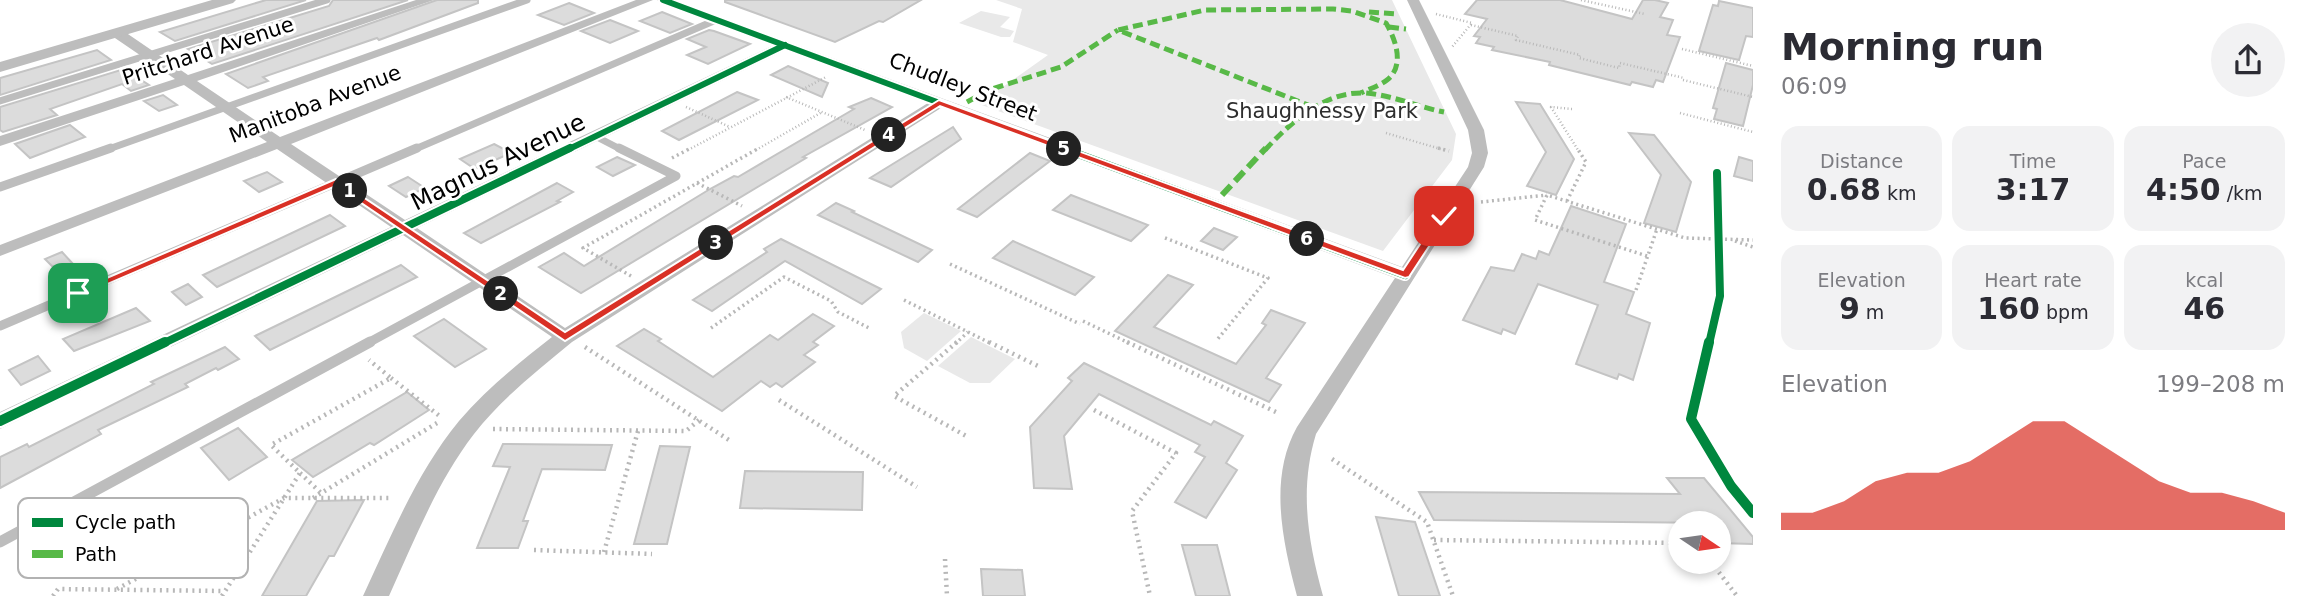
<!DOCTYPE html>
<html lang="en">
<head>
<meta charset="utf-8">
<style>
  body { margin:0; font-family:"DejaVu Sans",sans-serif; background:#f2f2f3; color:#2b2b33; height:100vh; display:flex; flex-direction:column; font-size:26px; white-space:nowrap }
  * { box-sizing:border-box; margin:0 }
  p { font-size:23px; color:#7c7c81 }
  .icon { flex:none; width:38px; height:38px; fill:none; stroke:currentColor; stroke-width:2; stroke-linecap:round; stroke-linejoin:round }
  .map { position:relative; flex:1; overflow:hidden }
  .panel { display:flex; flex-direction:column; background:#fff; width:560px }
  .panel>* { flex:none }
  .needle { width:46px; rotate:103deg }
  .tools { position:absolute; left:1668px; top:511px; display:grid; gap:14px }
  .tools a { display:grid; place-items:center; width:63px; height:63px; border-radius:50%; background:#fff; box-shadow:0 4px 10px #0003; font-size:35px }
  .pin { position:absolute; display:grid; place-items:center; width:60px; height:60px; color:#fff; margin:-30px; border-radius:14px; box-shadow:0 4px 10px #0006 }
  .km { position:absolute; width:35px; height:35px; margin:-18px; border-radius:50%; background:#222; color:#fff; font-size:19px; line-height:35px; text-align:center }
  .round { display:grid; place-items:center; flex:none; width:74px; height:74px; border-radius:37px; background:#f2f2f3 }
  .headline { display:flex; align-items:center; justify-content:space-between; height:119px; padding:0 28px }
  h1 { font-size:38px; font-weight:700; line-height:52px }
  .figures { display:grid; grid-template-columns:repeat(3,1fr); gap:10px; height:119px; padding:7px 28px }
  .figures div { display:grid; align-content:center; border-radius:18px; background:#f2f2f3; text-align:center }
  .figures b { font-size:30px; font-weight:700 }
  .figures small { font-size:19px; font-weight:400 }
  .figures p { font-size:19px }
  .chart { height:196px; padding:14px 28px }
  .chart p { display:flex; justify-content:space-between }
  .chart svg { width:100%; height:126px; margin-top:7px; fill:#d93025; opacity:.7 }
  main { display:flex; flex:1; min-height:0 }
  .map>svg:first-child { display:block }
  .green { fill:#e9e9e9 }
  .building { fill:#dcdcdc; stroke:#c4c4c4; stroke-width:2 }
  .lines { fill:none; stroke-linecap:round; stroke-linejoin:round }
  .path-far2 { stroke:#b8b8b8; stroke-width:2.5; stroke-dasharray:1 2.5; stroke-linecap:butt }
  .path-far1 { stroke:#b8b8b8; stroke-width:3.5; stroke-dasharray:2 3.5; stroke-linecap:butt }
  .path { stroke:#b8b8b8; stroke-width:4.5; stroke-dasharray:2 4.5; stroke-linecap:butt }
  .service-far2 { stroke:#bdbdbd; stroke-width:7 }
  .service-far1 { stroke:#bdbdbd; stroke-width:9 }
  .service { stroke:#bdbdbd; stroke-width:11 }
  .minor { fill:#bdbdbd; fill-rule:evenodd }
  .tertiary { fill:#bdbdbd; fill-rule:evenodd }
  .quiet-far1 { stroke:#58b947; stroke-width:5; stroke-dasharray:10 5; stroke-linecap:butt }
  .quiet { stroke:#58b947; stroke-width:6; stroke-dasharray:13 6; stroke-linecap:butt }
  .cycleway-far2-casing { stroke:#fff; stroke-width:10 }
  .cycleway-far1-casing { stroke:#fff; stroke-width:12 }
  .cycleway-casing { stroke:#fff; stroke-width:15 }
  .cycleway-far2 { stroke:#00873e; stroke-width:6 }
  .cycleway-far1 { stroke:#00873e; stroke-width:8 }
  .cycleway { stroke:#00873e; stroke-width:10 }
  .route { fill:#d93025; stroke:#fff; stroke-width:2 }
  .labels { text-anchor:middle; dominant-baseline:central; stroke-width:6; stroke-linejoin:round; paint-order:stroke }
  .far-street-label { font-size:21px; fill:#000; stroke:#fff }
  .far-park-label { font-size:21px; fill:#2e2e2e; stroke:#fff }
  .street-label { font-size:24px; fill:#000; stroke:#fff }
  .key { fill:#fff; stroke:#b2b2b2; stroke-width:2 }
  .key-label { font-size:19px; fill:#000 }
</style>
</head>
<body>
<main>
<div class="map">
<svg width="1753" height="596" viewBox="0 0 1753 596">
  <rect width="100%" height="100%" fill="#fff"/>
  <g class="green">
    <polygon points="996,0 1392,0 1456,134 1452,160 1383,251 979,104 1048,55 1013,42 1022,9"/>
    <polygon points="981,11 1010,17 1000,27 1014,31 1010,37 1001,37 959,23"/>
    <polygon points="924,313 961,331 927,361 904,348 901,332"/>
    <polygon points="971,337 1015,359 990,383 970,383 938,366"/>
  </g>
  <g class="building">
    <polygon points="266,0 306,0 175,41 160,32"/>
    <polygon points="333,0 408,0 212,64 188,49 329,6"/>
    <polygon points="437,0 478,0 478,3 379,40 377,38 263,77 268,81 248,88 226,74"/>
    <polygon points="725,0 921,0 883,22 879,21 835,42 725,2"/>
    <polygon points="1477,0 1560,0 1632,19 1643,0 1655,0 1668,3 1660,17 1673,20 1667,35 1680,37 1663,82 1656,80 1653,87 1632,82 1630,85 1549,65 1550,62 1492,50 1494,47 1476,43 1480,37 1474,36 1487,19 1465,14"/>
    <polygon points="1719,1 1753,8 1753,37 1746,36 1739,60 1699,51 1713,5 1718,6"/>
    <polygon points="569,3 594,13 564,25 538,15"/>
    <polygon points="662,12 692,24 670,33 640,21"/>
    <polygon points="610,20 638,31 610,43 581,31"/>
    <polygon points="709,30 714,31 750,44 708,64 687,55 706,47 687,39"/>
    <polygon points="97,50 111,60 0,95 0,78"/>
    <polygon points="1726,63 1753,70 1753,85 1743,126 1714,119 1717,109 1713,108"/>
    <polygon points="788,66 828,83 822,97 771,75"/>
    <polygon points="124,69 149,85 131,91 122,84 50,109 57,115 3,132 0,130 0,107"/>
    <polygon points="737,92 758,100 679,140 662,131"/>
    <polygon points="163,95 177,105 159,111 144,101"/>
    <polygon points="871,98 892,107 803,157 806,158 581,293 539,267 564,253 584,266 710,189 734,176 738,177 854,109 849,107"/>
    <polygon points="1516,102 1540,104 1574,159 1556,195 1527,186 1546,152"/>
    <polygon points="70,125 85,137 30,158 15,144"/>
    <polygon points="953,127 961,139 891,187 870,178"/>
    <polygon points="1629,133 1654,135 1691,182 1676,232 1644,223 1661,175"/>
    <polygon points="494,144 511,153 475,169 460,159"/>
    <polygon points="1030,153 1050,161 977,217 958,209"/>
    <polygon points="617,157 635,165 613,176 597,167"/>
    <polygon points="1739,157 1753,161 1753,181 1734,176"/>
    <polygon points="267,172 282,182 259,192 244,181"/>
    <polygon points="408,177 425,188 406,197 389,186"/>
    <polygon points="557,183 573,192 557,201 560,202 481,243 464,233"/>
    <polygon points="1071,195 1148,225 1131,241 1053,210"/>
    <polygon points="836,203 854,211 852,212 932,250 918,262 818,215"/>
    <polygon points="1571,206 1626,224 1604,282 1634,292 1626,314 1650,323 1633,380 1619,374 1617,379 1576,364 1598,305 1538,284 1515,334 1503,329 1501,334 1463,320 1491,267 1514,271 1522,254 1536,259 1539,251 1549,255"/>
    <polygon points="330,215 345,226 217,287 203,275"/>
    <polygon points="1214,228 1237,237 1223,250 1201,241"/>
    <polygon points="781,239 881,289 862,304 785,261 712,311 693,300 767,252 764,249"/>
    <polygon points="1013,241 1094,277 1075,295 993,258"/>
    <polygon points="62,252 73,264 57,271 45,259"/>
    <polygon points="401,265 417,277 270,350 255,336"/>
    <polygon points="1168,275 1193,285 1154,327 1236,364 1266,325 1262,323 1271,310 1305,323 1266,378 1281,385 1269,402 1115,331"/>
    <polygon points="188,284 202,297 186,305 172,292"/>
    <polygon points="136,308 150,321 74,351 63,339"/>
    <polygon points="813,314 834,326 813,342 818,345 804,355 815,362 782,387 776,383 770,387 761,381 722,411 617,346 644,329 661,339 658,341 713,377 770,335 778,340"/>
    <polygon points="444,319 486,349 455,367 414,336"/>
    <polygon points="225,347 239,359 218,370 216,368 185,384 188,387 98,430 101,434 0,488 0,457 27,444 29,447 154,384 151,382"/>
    <polygon points="38,356 50,371 21,385 9,370"/>
    <polygon points="1084,363 1211,425 1214,421 1243,436 1226,463 1237,470 1206,518 1175,502 1205,457 1195,452 1200,445 1099,394 1064,436 1072,489 1034,488 1030,427 1072,381 1068,378"/>
    <polygon points="407,392 429,410 374,445 370,443 313,477 292,460"/>
    <polygon points="238,428 267,457 229,480 201,448"/>
    <polygon points="503,444 612,445 605,470 542,469 523,521 528,521 518,548 477,548 510,467 493,466"/>
    <polygon points="660,446 690,447 667,544 634,544"/>
    <polygon points="745,471 863,472 862,510 740,508"/>
    <polygon points="1667,478 1704,478 1753,537 1753,544 1718,543 1718,523 1434,520 1419,492 1680,494"/>
    <polygon points="364,500 334,556 329,556 306,596 262,596 317,501"/>
    <polygon points="1376,517 1415,522 1440,596 1399,596"/>
    <polygon points="1182,545 1217,545 1230,596 1196,596"/>
    <polygon points="981,569 1022,570 1025,596 983,596"/>
  </g>
  <g class="lines">
    <g class="path-far2">
      <polyline points="1581,0 1645,14"/>
      <polyline points="1436,14 1472,23 1452,47"/>
      <polyline points="1471,25 1518,36 1516,40 1580,55 1579,58 1619,68 1620,63 1684,78"/>
      <polyline points="1682,49 1753,66"/>
      <polyline points="1683,80 1753,97"/>
      <polyline points="786,97 865,130"/>
      <polyline points="686,107 730,127"/>
      <polyline points="1572,109 1551,107 1578,150"/>
      <polyline points="1680,113 1753,132"/>
      <polyline points="1386,133 1444,150"/>
      <polyline points="688,150 826,77"/>
      <polyline points="756,150 822,112"/>
    </g>
    <g class="path-far1">
      <polyline points="1438,148 1449,151"/>
      <polyline points="672,158 691,148"/>
      <polyline points="697,183 742,206"/>
      <polyline points="1567,201 1586,162 1577,148"/>
      <polyline points="1481,202 1547,195"/>
      <polyline points="1165,238 1268,278 1216,341"/>
      <polyline points="1735,241 1753,247"/>
      <polyline points="1647,256 1535,220 1547,195 1685,238 1753,240"/>
      <polyline points="950,264 1080,324"/>
      <polyline points="631,276 583,248 759,148"/>
      <polyline points="1636,290 1657,229"/>
      <polyline points="904,300 992,344"/>
      <polyline points="1083,321 1131,344"/>
      <polyline points="711,328 784,277 831,301 838,312 869,328"/>
      <polyline points="955,344 968,332"/>
    </g>
    <g class="path">
      <polyline points="957,342 894,396 968,437"/>
      <polyline points="989,342 1038,366"/>
      <polyline points="1127,342 1276,412"/>
      <polyline points="585,347 729,440"/>
      <polyline points="391,378 442,418"/>
      <polyline points="779,400 917,487"/>
      <polyline points="1094,410 1176,453 1132,511 1150,596"/>
      <polyline points="493,429 686,431 699,420"/>
      <polyline points="1332,459 1427,522 1453,596"/>
      <polyline points="300,473 321,493"/>
      <polyline points="313,498 437,423"/>
      <polyline points="1434,540 1680,543"/>
      <polyline points="534,550 652,554"/>
      <polyline points="604,552 638,431"/>
      <polyline points="945,559 947,596"/>
      <polyline points="1711,562 1737,596"/>
      <polyline points="117,589 284,498 391,498"/>
      <polyline points="53,596 58,589 224,591"/>
      <polyline points="222,596 300,473 271,445 391,378 369,360"/>
    </g>
    <g class="service-far2">
      <polyline points="0,101 327,0"/>
      <polyline points="595,136 622,150"/>
      <polyline points="106,150 527,0"/>
      <polyline points="413,150 716,20"/>
    </g>
    <g class="service-far1">
      <polyline points="0,187 111,148"/>
      <polyline points="0,326 417,148"/>
      <polyline points="366,344 676,176 619,148"/>
    </g>
    <polyline class="service" points="0,542 370,342"/>
    <path class="minor" d="M416,0H434L197,81L280,137L636,0H653L291,144L405,220L774,45L657,0H674L1402,267L1468,167L1472,153L1468,130L1407,0H1419L1484,130L1488,153L1484,167L1316,434C1299,490 1308,541 1323,596H1297C1283,543 1268,479 1297,427L1395,278L941,108L572,342C538,370 501,399 474,434C437,482 414,541 389,596H363C391,536 417,472 459,421C486,389 519,363 552,337L403,235L0,429V412L391,227L277,149L0,256V245L267,142L184,85L0,146V136L175,79L112,36V30H122L188,75ZM785,50L928,103L565,328L417,228Z"/>
    <polygon class="tertiary" points="212,0 236,0 233,3 0,72 0,62"/>
    <g class="quiet-far1">
      <polyline points="1369,12 1397,14"/>
      <polyline points="1389,27 1406,29"/>
      <polyline points="967,102 989,90 1061,67 1118,30"/>
      <path d="M1313,107L1118,30L1205,10L1333,9L1352,11L1386,23C1396,40 1405,66 1387,80C1379,86 1369,89 1361,93"/>
      <path d="M1265,150C1291,122 1325,91 1365,93C1392,95 1418,107 1444,112"/>
    </g>
    <polyline class="quiet" points="1222,195 1266,148"/>
    <g class="cycleway-far2-casing">
      <g id="cycleway-far2">
        <polyline points="663,0 1066,150"/>
        <polyline points="567,150 785,45"/>
      </g>
    </g>
    <g class="cycleway-far1-casing">
      <g id="cycleway-far1">
        <polyline points="1062,148 1405,275"/>
        <polyline points="162,344 570,148"/>
        <polyline points="1709,344 1720,296 1717,173"/>
      </g>
    </g>
    <g class="cycleway-casing">
      <g id="cycleway">
        <polyline points="1709,342 1691,419 1731,486 1753,513"/>
        <polyline points="0,421 165,342"/>
      </g>
    </g>
    <use href="#cycleway-far2" class="cycleway-far2"/>
    <use href="#cycleway-far1" class="cycleway-far1"/>
    <use href="#cycleway" class="cycleway"/>
  </g>
  <polygon class="route" points="939,100 1403,270 1440,214 1449,216 1409,277 1405,278 940,106 565,341 336,186 82,295 72,293 336,179 565,332"/>
  <g class="labels">
    <g class="far-street-label">
      <text transform="translate(208 51) rotate(-18)">Pritchard Avenue</text>
      <text transform="translate(963 87) rotate(21)">Chudley Street</text>
      <text transform="translate(315 104) rotate(-21)">Manitoba Avenue</text>
    </g>
    <g class="far-park-label">
      <text x="1322" y="111">Shaughnessy Park</text>
    </g>
    <g class="street-label">
      <text transform="translate(498 162) rotate(-26)">Magnus Avenue</text>
    </g>
  </g>
  <rect x="18" y="498" width="230" height="80" rx="10" class="key"/>
  <rect x="32" y="518" width="31" height="9" fill="#00873e"/>
  <rect x="32" y="550" width="31" height="8" fill="#58b947"/>
  <g class="key-label">
    <text x="75" y="529">Cycle path</text>
    <text x="75" y="561">Path</text>
  </g>
</svg>
<div class="tools">
<a><svg class="needle" viewBox="-14 -14 28 28"><path d="M0-13l5 13h-10z" fill="#e53935"/><path d="M0 13l5-13h-10z" fill="#7c7c81"/></svg></a>
</div>
<div class="pin" style="left:78px;top:293px;background:#1e9e55"><svg class="icon" aria-label="arrive" viewBox="0 0 24 24"><path d="M6 21V4h12l-3 4 3 4H6"/></svg></div>
<div class="pin" style="left:1444px;top:216px;background:#d93025"><svg class="icon" aria-label="check" viewBox="0 0 24 24"><path d="M5 12l5 5 9-10"/></svg></div>
<b class="km" style="left:350px;top:191px">1</b>
<b class="km" style="left:501px;top:294px">2</b>
<b class="km" style="left:716px;top:243px">3</b>
<b class="km" style="left:889px;top:135px">4</b>
<b class="km" style="left:1064px;top:149px">5</b>
<b class="km" style="left:1307px;top:239px">6</b>
</div>
<section class="panel">
<div class="headline"><div><h1>Morning run</h1><p>06:09</p></div><a class="round"><svg class="icon" aria-label="share" viewBox="0 0 24 24"><path d="M12 15V3M7 8l5-5 5 5M5 13v7h14v-7"/></svg></a></div>
<div class="figures">
<div><p>Distance</p><b>0.68<small> km</small></b></div>
<div><p>Time</p><b>3:17</b></div>
<div><p>Pace</p><b>4:50<small> /km</small></b></div>
</div>
<div class="figures">
<div><p>Elevation</p><b>9<small> m</small></b></div>
<div><p>Heart rate</p><b>160<small> bpm</small></b></div>
<div><p>kcal</p><b>46</b></div>
</div>
<div class="chart"><p><span>Elevation</span>199–208 m</p>
<svg viewBox="0 0 160 44" preserveAspectRatio="none"><path d="M0 44V38L10 38L20 34L30 27L40 24L50 24L60 20L70 13L80 6L90 6L100 13L110 20L120 27L130 31L140 31L150 34L160 38V44z"/></svg>
</div>
</section>
</main>
</body>
</html>
